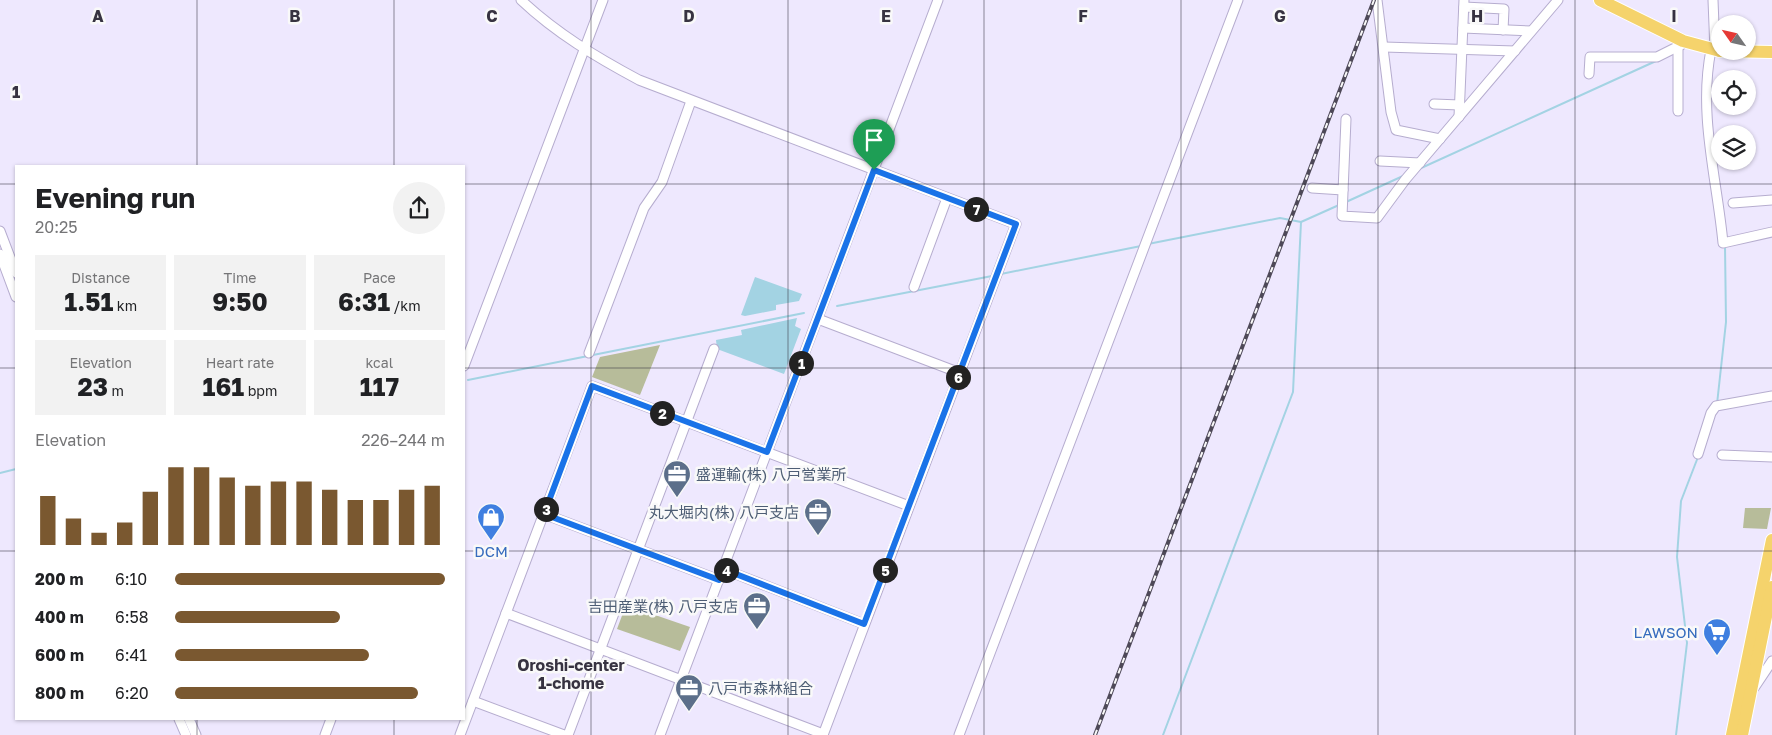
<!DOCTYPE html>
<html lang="en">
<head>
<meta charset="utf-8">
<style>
  body { margin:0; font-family:"Golos Text","Noto Sans JP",sans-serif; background:#f2f2f2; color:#202124; height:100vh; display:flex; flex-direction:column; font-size:19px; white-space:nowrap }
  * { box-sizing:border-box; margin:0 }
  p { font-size:16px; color:#757577 }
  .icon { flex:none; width:28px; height:28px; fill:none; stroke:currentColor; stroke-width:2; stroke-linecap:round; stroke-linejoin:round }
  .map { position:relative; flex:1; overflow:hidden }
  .side { position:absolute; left:15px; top:165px; width:450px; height:555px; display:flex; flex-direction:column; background:#fff; border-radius:0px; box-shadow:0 1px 4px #0004 }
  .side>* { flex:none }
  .needle { width:32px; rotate:304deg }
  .buttons { position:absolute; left:1711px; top:15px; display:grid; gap:10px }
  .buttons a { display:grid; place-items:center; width:45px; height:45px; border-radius:50%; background:#fff; box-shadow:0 1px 4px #0004; font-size:25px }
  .pin { position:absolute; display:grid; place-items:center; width:42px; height:42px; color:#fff; margin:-51px -21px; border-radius:50% 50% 50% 0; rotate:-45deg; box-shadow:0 0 5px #0007 }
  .pin .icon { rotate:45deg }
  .km { position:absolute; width:25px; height:25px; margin:-12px; border-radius:50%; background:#222; color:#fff; font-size:14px; line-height:25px; text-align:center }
  .round { display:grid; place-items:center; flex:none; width:52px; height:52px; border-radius:26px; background:#f2f2f2 }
  .headline { display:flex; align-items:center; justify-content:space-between; height:85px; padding:0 20px }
  h1 { font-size:28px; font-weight:700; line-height:38px }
  .stats { display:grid; grid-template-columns:repeat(3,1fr); gap:8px; height:85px; padding:5px 20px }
  .stats div { display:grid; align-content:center; border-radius:0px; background:#f2f2f2; text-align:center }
  .stats b { font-size:25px; font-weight:700 }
  .stats small { font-size:14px; font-weight:400 }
  .stats p { font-size:14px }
  .chart { height:140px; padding:10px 20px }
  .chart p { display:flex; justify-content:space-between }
  .chart svg { width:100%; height:90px; margin-top:5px; stroke:#7a5830; stroke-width:6 }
  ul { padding:0 20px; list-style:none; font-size:16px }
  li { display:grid; grid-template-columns:80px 60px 1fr; align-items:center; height:38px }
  li i { height:12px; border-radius:6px; background:#7a5830 }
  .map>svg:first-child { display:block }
  .green { fill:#b7bc9a }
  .water { fill:#a3d3e3 }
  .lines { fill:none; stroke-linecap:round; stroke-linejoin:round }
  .stream { stroke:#a3d3e3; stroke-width:2 }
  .minor-casing { stroke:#b6adcf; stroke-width:11 }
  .highway-casing { stroke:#fff; stroke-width:14 }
  .minor { stroke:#fff; stroke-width:9 }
  .highway { stroke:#f5d36c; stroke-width:12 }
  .rail-casing { stroke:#4e4958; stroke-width:4 }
  .rail { stroke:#f9f9f9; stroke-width:2; stroke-dasharray:5.5; stroke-linecap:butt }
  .route-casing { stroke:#fff; stroke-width:10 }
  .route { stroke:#1a73e8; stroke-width:6 }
  .grid { fill:none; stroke:#373341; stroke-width:1; stroke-opacity:0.55 }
  .labels { text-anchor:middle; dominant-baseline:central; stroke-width:5; stroke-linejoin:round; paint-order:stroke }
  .service-label { font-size:15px; fill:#4e5e75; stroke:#f9f9f9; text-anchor:start }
  .shop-label { font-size:15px; fill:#366cbe; stroke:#f9f9f9 }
  .neighbourhood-label { font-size:16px; font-weight:bold; fill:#373341; stroke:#f9f9f9 }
  .grid-label { font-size:16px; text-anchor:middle; font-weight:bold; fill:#373341; stroke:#f9f9f9; stroke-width:5; stroke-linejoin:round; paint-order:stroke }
</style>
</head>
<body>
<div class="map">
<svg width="1772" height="735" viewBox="0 0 1772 735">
  <rect width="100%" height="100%" fill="#eee8fe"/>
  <g class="green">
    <polygon points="660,345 640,395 592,377 600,357"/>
    <polygon points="1745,508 1771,508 1767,529 1743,528"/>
    <polygon points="626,605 690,627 680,651 617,629"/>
  </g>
  <g class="water">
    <polygon points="755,277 802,294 799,301 776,305 776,310 745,316 741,315"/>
    <polygon points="797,318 795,326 801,329 784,374 717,349 716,340 742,335 741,330"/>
  </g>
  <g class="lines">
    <g class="stream">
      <polyline points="1419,169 1656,61"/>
      <polyline points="1346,202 1403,176"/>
      <polyline points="1148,244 1280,218 1301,222 1339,205"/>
      <polyline points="1001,274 1141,246"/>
      <polyline points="837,306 992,276"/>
      <polyline points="593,355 804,313"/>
      <polyline points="468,380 588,356"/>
      <polyline points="1717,404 1726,322 1725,246"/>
      <polyline points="0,473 16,469"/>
      <polyline points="1163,735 1293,392 1301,222"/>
      <polyline points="1676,735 1687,643 1677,557 1681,501 1698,457"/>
    </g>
    <g class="minor-casing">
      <g id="minor">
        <path d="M521,0C556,33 596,57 639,80L1016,224L823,735"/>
        <polyline points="1377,0 1391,112 1396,130 1440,139"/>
        <polyline points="1713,0 1715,51"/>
        <polyline points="1464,7 1504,9 1503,30"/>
        <polyline points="1463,28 1531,31"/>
        <polyline points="1384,47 1515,51"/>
        <path d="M1711,50C1698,114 1717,179 1723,243L1772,232"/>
        <polyline points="1589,74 1590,57 1657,57 1681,45 1683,41"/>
        <polyline points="1434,104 1460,105"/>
        <polyline points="1678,111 1678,46"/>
        <polyline points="1459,117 1464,0"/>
        <polyline points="1346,119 1342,216 1377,218 1405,180 1558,0"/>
        <polyline points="1380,161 1420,163"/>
        <polyline points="1312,188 1343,190"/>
        <polyline points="1733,203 1772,200"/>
        <polyline points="0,231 16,273"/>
        <polyline points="0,254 16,297"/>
        <polyline points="914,287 947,198"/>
        <polyline points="818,319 960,373"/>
        <polyline points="589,353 644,208 662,182 691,101"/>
        <polyline points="464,366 603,0"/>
        <polyline points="1698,454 1711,413 1716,406 1772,396"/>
        <polyline points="1722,455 1772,457"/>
        <polyline points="544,514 719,580"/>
        <polyline points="723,569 864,624"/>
        <polyline points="506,613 823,734"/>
        <polyline points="1754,688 1772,661"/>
        <polyline points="473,701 564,735"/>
        <polyline points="179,719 186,735"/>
        <polyline points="189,719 196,735"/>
        <polyline points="325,735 331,719"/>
        <polyline points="460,735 592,386 909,506"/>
        <polyline points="568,735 714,349"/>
        <polyline points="660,735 938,0"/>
        <polyline points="959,735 1238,0"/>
      </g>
    </g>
    <g class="highway-casing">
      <g id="highway">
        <polyline points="1600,0 1683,41 1720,51"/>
        <polyline points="1720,51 1772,52"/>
        <polyline points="1732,735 1772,540"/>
        <polyline points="1742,735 1772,587"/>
      </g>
    </g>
    <use href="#minor" class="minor"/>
    <use href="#highway" class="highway"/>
    <g class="rail-casing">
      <polyline id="rail" points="1095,735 1374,0"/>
    </g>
    <use href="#rail" class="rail"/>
  </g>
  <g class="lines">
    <g class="route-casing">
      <polygon id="route" points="874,170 1016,224 864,624 723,569 719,580 544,514 592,386 767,452"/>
    </g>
    <use href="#route" class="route"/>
  </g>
  <path class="grid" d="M197,0V166M394,0V166M591,0V735M788,0V735M984,0V735M1181,0V735M1378,0V735M1575,0V735M0,184H16M464,184H1772M0,368H16M464,368H1772M0,551H16M464,551H1772M197,719V735M394,719V735"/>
  <defs>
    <g id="office-pin" transform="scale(1.4375)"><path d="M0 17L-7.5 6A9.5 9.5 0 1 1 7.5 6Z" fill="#5c6f8a" stroke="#f9f9f9"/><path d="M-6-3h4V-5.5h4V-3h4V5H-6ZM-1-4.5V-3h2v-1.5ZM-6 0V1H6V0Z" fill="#fff"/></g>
    <g id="shop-pin" transform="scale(1.4375)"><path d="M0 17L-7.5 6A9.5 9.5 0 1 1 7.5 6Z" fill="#3f7fe0" stroke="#f9f9f9"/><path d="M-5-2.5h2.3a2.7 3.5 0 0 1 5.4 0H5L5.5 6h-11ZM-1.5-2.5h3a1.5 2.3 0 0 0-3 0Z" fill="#fff"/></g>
    <g id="supermarket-pin" transform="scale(1.4375)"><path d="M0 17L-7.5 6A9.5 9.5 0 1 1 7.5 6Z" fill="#3f7fe0" stroke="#f9f9f9"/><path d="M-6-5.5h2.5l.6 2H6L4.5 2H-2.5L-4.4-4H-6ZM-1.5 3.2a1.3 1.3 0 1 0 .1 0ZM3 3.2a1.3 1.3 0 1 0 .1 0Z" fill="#fff"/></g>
  </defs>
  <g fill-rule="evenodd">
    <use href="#office-pin" x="677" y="474"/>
    <use href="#office-pin" x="818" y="512"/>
    <use href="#shop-pin" x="491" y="517"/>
    <use href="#office-pin" x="757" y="606"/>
    <use href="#supermarket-pin" x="1717" y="632"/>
    <use href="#office-pin" x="689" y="688"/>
  </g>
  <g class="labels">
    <g class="service-label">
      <text x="696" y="474">盛運輸(株) 八戸営業所</text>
      <text x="799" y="512" text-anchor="end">丸大堀内(株) 八戸支店</text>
      <text x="738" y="606" text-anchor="end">吉田産業(株) 八戸支店</text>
      <text x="708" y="688">八戸市森林組合</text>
    </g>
    <g class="shop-label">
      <text x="491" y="551">DCM</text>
      <text x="1698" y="632" text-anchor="end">LAWSON</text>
    </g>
    <g class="neighbourhood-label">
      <text x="571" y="665">Oroshi-center<tspan x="571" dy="18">1-chome</tspan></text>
    </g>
  </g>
  <g class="grid-label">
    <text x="98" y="22">A</text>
    <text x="295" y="22">B</text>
    <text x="492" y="22">C</text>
    <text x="689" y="22">D</text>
    <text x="886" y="22">E</text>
    <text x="1083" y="22">F</text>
    <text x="1280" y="22">G</text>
    <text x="1477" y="22">H</text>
    <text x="1674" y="22">I</text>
    <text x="16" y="98">1</text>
  </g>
</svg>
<div class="buttons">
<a><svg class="needle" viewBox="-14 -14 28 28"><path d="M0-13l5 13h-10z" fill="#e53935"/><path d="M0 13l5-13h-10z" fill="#757577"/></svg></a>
<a><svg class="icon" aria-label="locate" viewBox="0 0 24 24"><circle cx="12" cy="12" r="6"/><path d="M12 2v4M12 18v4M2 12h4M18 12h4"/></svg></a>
<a><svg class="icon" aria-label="layers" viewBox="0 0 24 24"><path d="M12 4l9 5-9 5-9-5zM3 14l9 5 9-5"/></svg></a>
</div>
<div class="pin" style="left:874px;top:170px;background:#1e9e55"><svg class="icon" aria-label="arrive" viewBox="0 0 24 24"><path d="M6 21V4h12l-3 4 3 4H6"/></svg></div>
<b class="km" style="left:801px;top:363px">1</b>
<b class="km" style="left:662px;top:413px">2</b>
<b class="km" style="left:546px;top:509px">3</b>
<b class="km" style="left:726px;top:570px">4</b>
<b class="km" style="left:885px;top:570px">5</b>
<b class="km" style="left:958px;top:377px">6</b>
<b class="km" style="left:976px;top:209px">7</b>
<section class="side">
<div class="headline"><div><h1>Evening run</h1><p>20:25</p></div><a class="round"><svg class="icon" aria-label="share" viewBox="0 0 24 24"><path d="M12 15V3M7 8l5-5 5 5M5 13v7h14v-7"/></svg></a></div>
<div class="stats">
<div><p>Distance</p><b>1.51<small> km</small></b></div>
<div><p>Time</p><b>9:50</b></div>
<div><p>Pace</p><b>6:31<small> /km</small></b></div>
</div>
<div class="stats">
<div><p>Elevation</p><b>23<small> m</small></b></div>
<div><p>Heart rate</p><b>161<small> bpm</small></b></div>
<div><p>kcal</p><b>117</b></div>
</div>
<div class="chart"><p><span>Elevation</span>226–244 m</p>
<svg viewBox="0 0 160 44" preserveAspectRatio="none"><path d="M5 44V20M15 44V31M25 44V38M35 44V33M45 44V18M55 44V6M65 44V6M75 44V11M85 44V15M95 44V13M105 44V13M115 44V17M125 44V22M135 44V22M145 44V17M155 44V15"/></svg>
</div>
<ul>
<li><b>200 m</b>6:10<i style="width:100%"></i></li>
<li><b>400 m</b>6:58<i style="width:61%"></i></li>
<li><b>600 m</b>6:41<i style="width:72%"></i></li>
<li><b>800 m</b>6:20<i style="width:90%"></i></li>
</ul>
</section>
</div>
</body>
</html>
